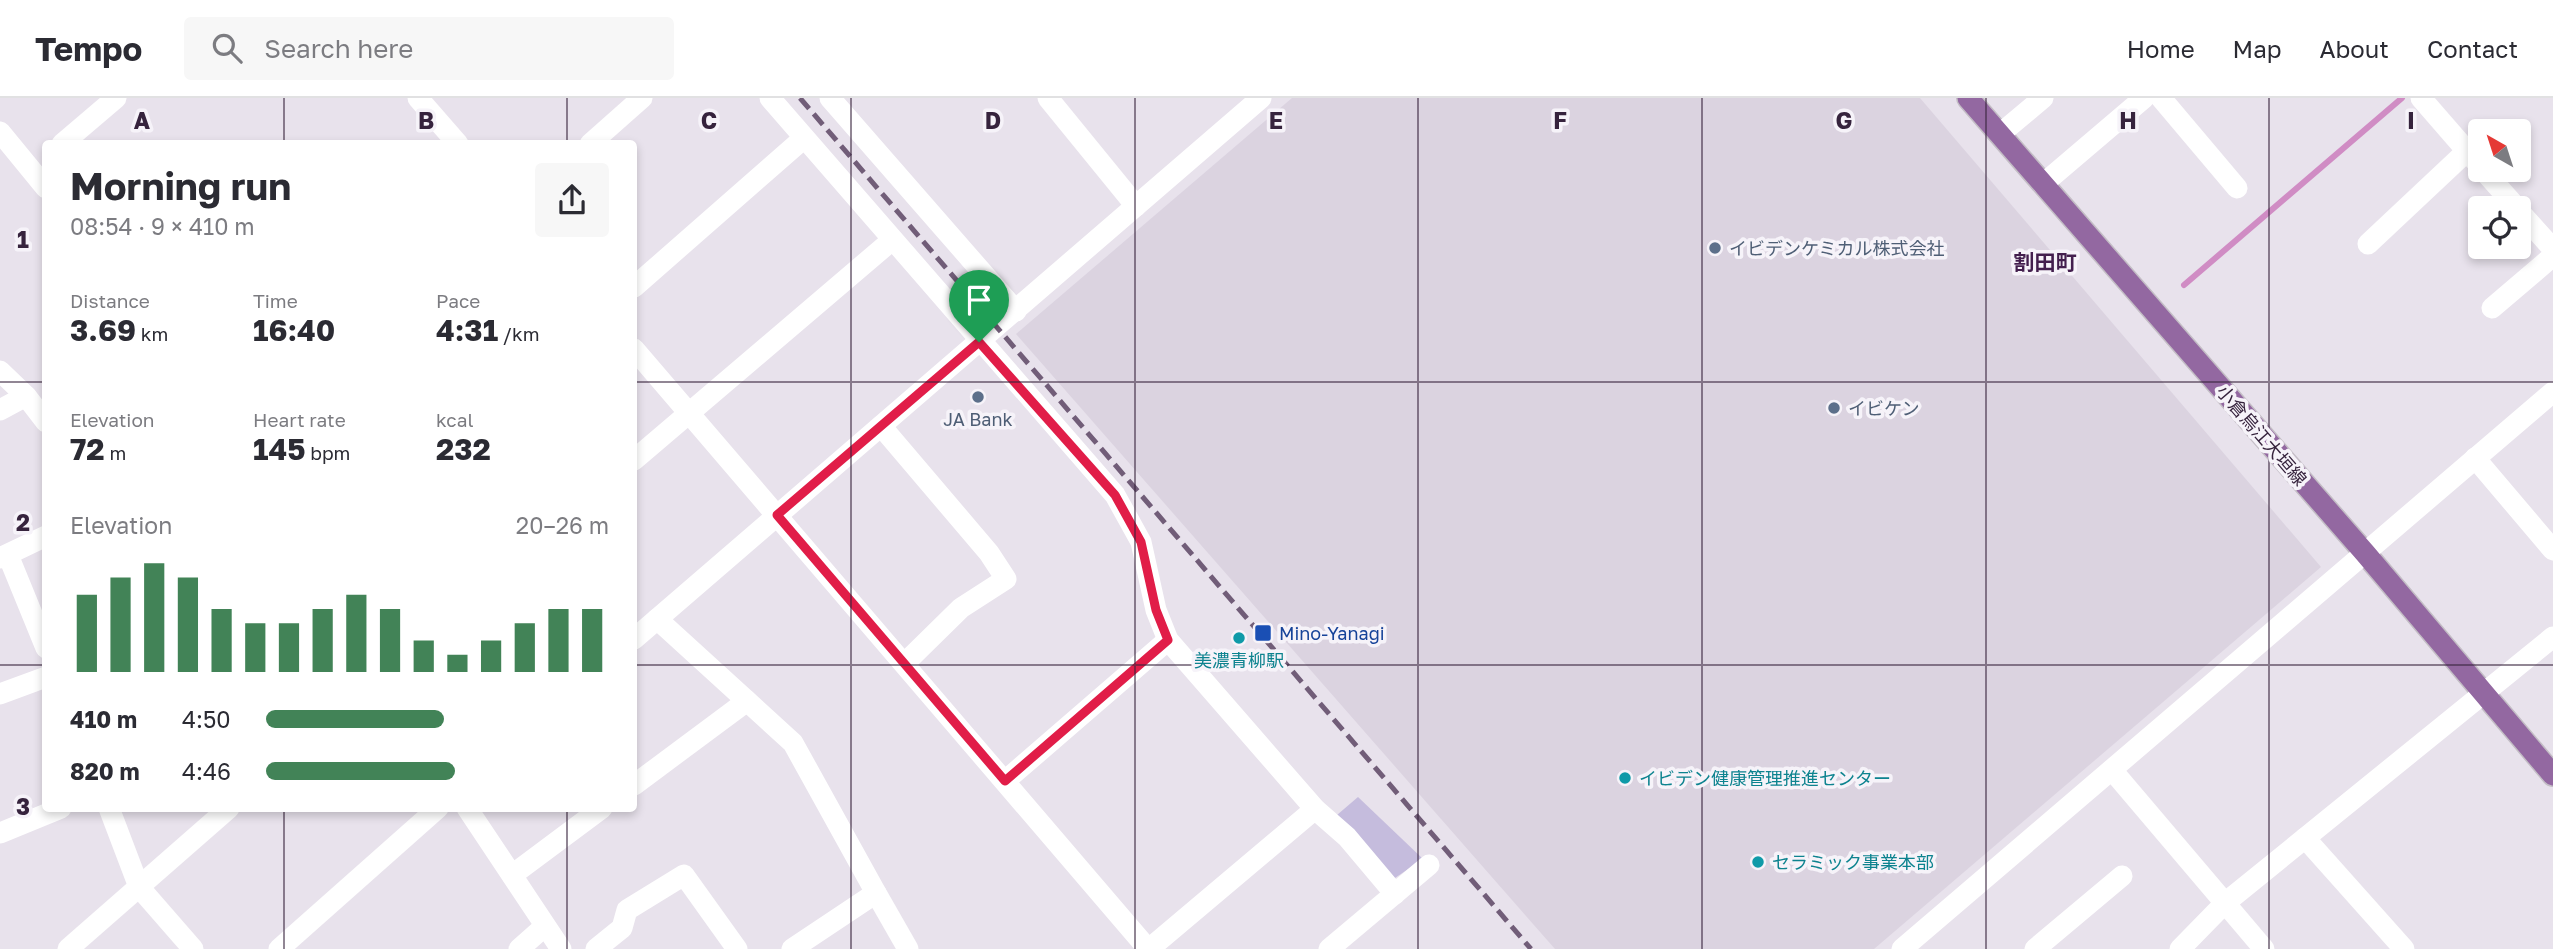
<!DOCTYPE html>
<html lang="en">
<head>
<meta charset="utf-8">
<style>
  body { margin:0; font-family:"Golos Text","Noto Sans JP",sans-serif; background:#f7f7f7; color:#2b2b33; height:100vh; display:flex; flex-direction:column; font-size:26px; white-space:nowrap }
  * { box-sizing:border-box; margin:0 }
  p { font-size:23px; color:#7c7c81 }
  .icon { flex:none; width:38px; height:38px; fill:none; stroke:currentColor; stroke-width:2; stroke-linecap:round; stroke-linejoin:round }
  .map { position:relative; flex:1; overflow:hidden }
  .drawer { position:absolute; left:42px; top:42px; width:595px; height:672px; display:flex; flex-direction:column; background:#fff; border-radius:7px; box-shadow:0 4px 10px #0003 }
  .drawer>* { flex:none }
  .needle { width:46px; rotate:321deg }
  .fabs { position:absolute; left:2468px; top:21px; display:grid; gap:14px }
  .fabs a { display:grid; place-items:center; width:63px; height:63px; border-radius:7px; background:#fff; box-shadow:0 4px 10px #0003; font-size:35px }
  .pin { position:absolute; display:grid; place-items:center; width:60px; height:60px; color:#fff; margin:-72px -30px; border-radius:50% 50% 50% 0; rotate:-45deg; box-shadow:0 0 7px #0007 }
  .pin .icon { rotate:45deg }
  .round { display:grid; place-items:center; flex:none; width:74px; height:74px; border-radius:7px; background:#f7f7f7 }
  .headline { display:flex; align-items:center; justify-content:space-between; height:119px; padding:0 28px }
  h1 { font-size:38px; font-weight:700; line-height:52px }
  .metrics { display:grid; grid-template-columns:repeat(3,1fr); gap:10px; height:119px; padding:7px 28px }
  .metrics div { display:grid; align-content:center }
  .metrics b { font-size:30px; font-weight:700 }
  .metrics small { font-size:19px; font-weight:400 }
  .metrics p { font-size:19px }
  .chart { height:196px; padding:14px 28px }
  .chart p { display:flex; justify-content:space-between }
  .chart svg { width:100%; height:126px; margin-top:7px; stroke:#428357; stroke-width:6 }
  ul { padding:0 28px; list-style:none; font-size:23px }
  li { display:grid; grid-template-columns:112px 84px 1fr; align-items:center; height:52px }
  li i { height:18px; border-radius:9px; background:#428357 }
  header { display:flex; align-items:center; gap:42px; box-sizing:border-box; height:98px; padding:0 35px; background:#fff; border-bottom:2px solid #e1e1e2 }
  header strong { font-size:33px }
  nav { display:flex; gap:38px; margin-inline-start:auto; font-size:24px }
  .search { width:490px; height:63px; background:#f7f7f7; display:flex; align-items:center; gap:18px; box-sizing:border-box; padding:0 24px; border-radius:7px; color:#7c7c81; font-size:26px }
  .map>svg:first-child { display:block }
  .built { fill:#dbd3e0 }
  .green { fill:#c5bcdd }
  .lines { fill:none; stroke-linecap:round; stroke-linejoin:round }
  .stream { stroke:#d08cc4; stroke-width:6 }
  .major-casing { stroke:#c3bdc5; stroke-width:24 }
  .minor { stroke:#fff; stroke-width:21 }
  .major { stroke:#9368a1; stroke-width:21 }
  .rail { stroke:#715d78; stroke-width:5; stroke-dasharray:14 7; stroke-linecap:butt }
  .route-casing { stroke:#fff; stroke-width:14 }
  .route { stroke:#e11d48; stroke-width:9 }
  .grid { fill:none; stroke:#36233d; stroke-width:2; stroke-opacity:0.55 }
  .service-dot { fill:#5c6f8a; stroke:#f6f3f9; stroke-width:2.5 }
  .transit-dot { fill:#1a4fb4; stroke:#f6f3f9; stroke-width:2.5 }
  .culture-dot { fill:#0f9aa8; stroke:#f6f3f9; stroke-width:2.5 }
  .labels { text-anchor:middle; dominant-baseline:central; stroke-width:7; stroke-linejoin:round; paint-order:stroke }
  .service-label { font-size:18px; fill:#4e5e75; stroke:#f6f3f9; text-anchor:start }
  .street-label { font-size:18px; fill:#36233d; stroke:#f6f3f9 }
  .transit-label { font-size:18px; fill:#164399; stroke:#f6f3f9; text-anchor:start }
  .culture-label { font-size:18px; fill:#0d838f; stroke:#f6f3f9; text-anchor:start }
  .quarter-label { font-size:21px; font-weight:bold; fill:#431f4e; stroke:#f6f3f9 }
  .grid-label { font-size:23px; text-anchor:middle; font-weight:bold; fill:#36233d; stroke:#f6f3f9; stroke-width:7; stroke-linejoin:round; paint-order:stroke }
</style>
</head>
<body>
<header>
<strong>Tempo</strong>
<div class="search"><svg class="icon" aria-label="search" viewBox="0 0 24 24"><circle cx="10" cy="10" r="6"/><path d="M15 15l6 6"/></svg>Search here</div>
<nav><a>Home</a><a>Map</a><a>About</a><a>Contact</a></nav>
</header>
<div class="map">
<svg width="2553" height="851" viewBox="0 0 2553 851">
  <rect width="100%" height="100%" fill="#e8e2ec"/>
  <polygon class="built" points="1292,0 1920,0 2321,469 1874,851 1555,851 1016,236"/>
  <polygon class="green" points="1358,699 1423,761 1392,782 1337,717"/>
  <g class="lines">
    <polyline class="stream" points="2184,187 2402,0"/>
    <g class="major-casing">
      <polyline id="major" points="1968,0 2365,455 2553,677"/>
    </g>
    <g class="minor">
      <polyline points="418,0 458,46"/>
      <polyline points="770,0 1115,397 1141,444 1156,512 1168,542 1315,711 1347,739 1395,796"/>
      <polyline points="830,0 1016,213"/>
      <polyline points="1048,0 1136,108"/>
      <polyline points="2161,0 2237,90"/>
      <polyline points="2421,0 2480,68"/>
      <polyline points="0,34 46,90"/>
      <polyline points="2000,36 2043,0"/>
      <polyline points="62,46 116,0"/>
      <polyline points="590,46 642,0"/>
      <polyline points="2483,72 2517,110"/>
      <polyline points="2043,86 2144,0"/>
      <polyline points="2518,112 2553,151"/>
      <polyline points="2368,146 2467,53"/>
      <polyline points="634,189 804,40"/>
      <polyline points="2492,210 2553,158"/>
      <polyline points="634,251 1148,851"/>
      <polyline points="0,273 26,298 46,324"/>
      <polyline points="0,312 26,298"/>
      <polyline points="881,328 989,455 1006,481 961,510 905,565"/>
      <polyline points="2475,360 2553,452"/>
      <polyline points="634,362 891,143"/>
      <polyline points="8,457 46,550"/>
      <polyline points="0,460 46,438"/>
      <polyline points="657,521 793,645 876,795 792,851"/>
      <polyline points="634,541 1261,0"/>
      <polyline points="0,596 46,579"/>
      <polyline points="2112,672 2264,851"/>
      <polyline points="1005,683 1168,542"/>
      <polyline points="634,687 747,603"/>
      <polyline points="109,710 139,789 193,851"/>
      <polyline points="467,710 561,851"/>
      <polyline points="0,735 61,710"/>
      <polyline points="2305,740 2404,851"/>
      <polyline points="512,777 602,710"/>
      <polyline points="876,795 908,851"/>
      <polyline points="68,851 229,710"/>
      <polyline points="279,851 438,710"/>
      <polyline points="519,851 545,828"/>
      <polyline points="596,851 622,830 627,812 684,777 737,851"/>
      <polyline points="1149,851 1315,711"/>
      <polyline points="1329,851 1429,767"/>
      <polyline points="1902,851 2553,294"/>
      <polyline points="2035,851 2122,778"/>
      <polyline points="2180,851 2225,805 2553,539"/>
    </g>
    <use href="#major" class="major"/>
    <polyline class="rail" points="800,0 1531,851"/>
  </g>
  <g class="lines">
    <g class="route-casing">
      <polygon id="route" points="979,244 1115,397 1141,444 1156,512 1168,542 1005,683 777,417"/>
    </g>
    <use href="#route" class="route"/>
  </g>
  <path class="grid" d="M284,0V46M567,0V46M851,0V851M1135,0V851M1418,0V851M1702,0V851M1986,0V851M2269,0V851M0,284H46M634,284H2553M0,567H46M634,567H2553M284,710V851M567,710V851"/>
  <g class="service-dot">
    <circle cx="1715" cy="150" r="7"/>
    <circle cx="978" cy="299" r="7"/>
    <circle cx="1834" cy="310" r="7"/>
  </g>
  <rect class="transit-dot" x="1254" y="526" width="18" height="18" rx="3.5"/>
  <g class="culture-dot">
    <circle cx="1239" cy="540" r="7"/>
    <circle cx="1625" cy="680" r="7"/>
    <circle cx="1758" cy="764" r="7"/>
  </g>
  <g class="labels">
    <g class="service-label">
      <text x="1729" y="150">イビデンケミカル株式会社</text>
      <text x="1848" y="310">イビケン</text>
      <text x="978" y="321" text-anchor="middle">JA Bank</text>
    </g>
    <g class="street-label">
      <text transform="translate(2262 337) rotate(49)">小倉烏江大垣線</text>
    </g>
    <g class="transit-label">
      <text x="1279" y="535">Mino-Yanagi</text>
    </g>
    <g class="culture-label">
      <text x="1239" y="562" text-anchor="middle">美濃青柳駅</text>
      <text x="1639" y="680">イビデン健康管理推進センター</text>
      <text x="1772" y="764">セラミック事業本部</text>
    </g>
    <g class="quarter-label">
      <text x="2045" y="164">割田町</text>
    </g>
  </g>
  <g class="grid-label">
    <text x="142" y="31">A</text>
    <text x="426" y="31">B</text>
    <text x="709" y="31">C</text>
    <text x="993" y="31">D</text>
    <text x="1276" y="31">E</text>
    <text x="1560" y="31">F</text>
    <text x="1844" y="31">G</text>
    <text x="2128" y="31">H</text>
    <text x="2411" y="31">I</text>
    <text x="23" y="150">1</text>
    <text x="23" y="433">2</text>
    <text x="23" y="717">3</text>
  </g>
</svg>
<div class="fabs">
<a><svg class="needle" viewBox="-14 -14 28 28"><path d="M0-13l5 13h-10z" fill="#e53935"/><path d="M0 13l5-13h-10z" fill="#7c7c81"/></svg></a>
<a><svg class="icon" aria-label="locate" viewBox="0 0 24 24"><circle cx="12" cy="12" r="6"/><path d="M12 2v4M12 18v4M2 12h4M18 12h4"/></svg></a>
</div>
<div class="pin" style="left:979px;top:244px;background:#1e9e55"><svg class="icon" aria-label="arrive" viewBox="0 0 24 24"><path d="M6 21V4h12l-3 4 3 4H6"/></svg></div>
<section class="drawer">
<div class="headline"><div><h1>Morning run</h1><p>08:54 · 9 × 410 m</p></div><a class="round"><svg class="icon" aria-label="share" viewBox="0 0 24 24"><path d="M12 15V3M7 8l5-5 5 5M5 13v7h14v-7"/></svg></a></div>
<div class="metrics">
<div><p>Distance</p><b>3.69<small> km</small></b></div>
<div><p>Time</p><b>16:40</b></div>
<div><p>Pace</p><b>4:31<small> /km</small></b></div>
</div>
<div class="metrics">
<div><p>Elevation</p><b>72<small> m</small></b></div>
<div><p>Heart rate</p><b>145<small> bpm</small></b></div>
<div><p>kcal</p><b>232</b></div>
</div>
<div class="chart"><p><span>Elevation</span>20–26 m</p>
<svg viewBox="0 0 160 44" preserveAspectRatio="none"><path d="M5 44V17M15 44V11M25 44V6M35 44V11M45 44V22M55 44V27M65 44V27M75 44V22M85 44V17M95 44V22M105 44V33M115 44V38M125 44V33M135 44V27M145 44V22M155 44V22"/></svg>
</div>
<ul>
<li><b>410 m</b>4:50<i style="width:52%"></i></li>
<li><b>820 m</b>4:46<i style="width:55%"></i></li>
</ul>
</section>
</div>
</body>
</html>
